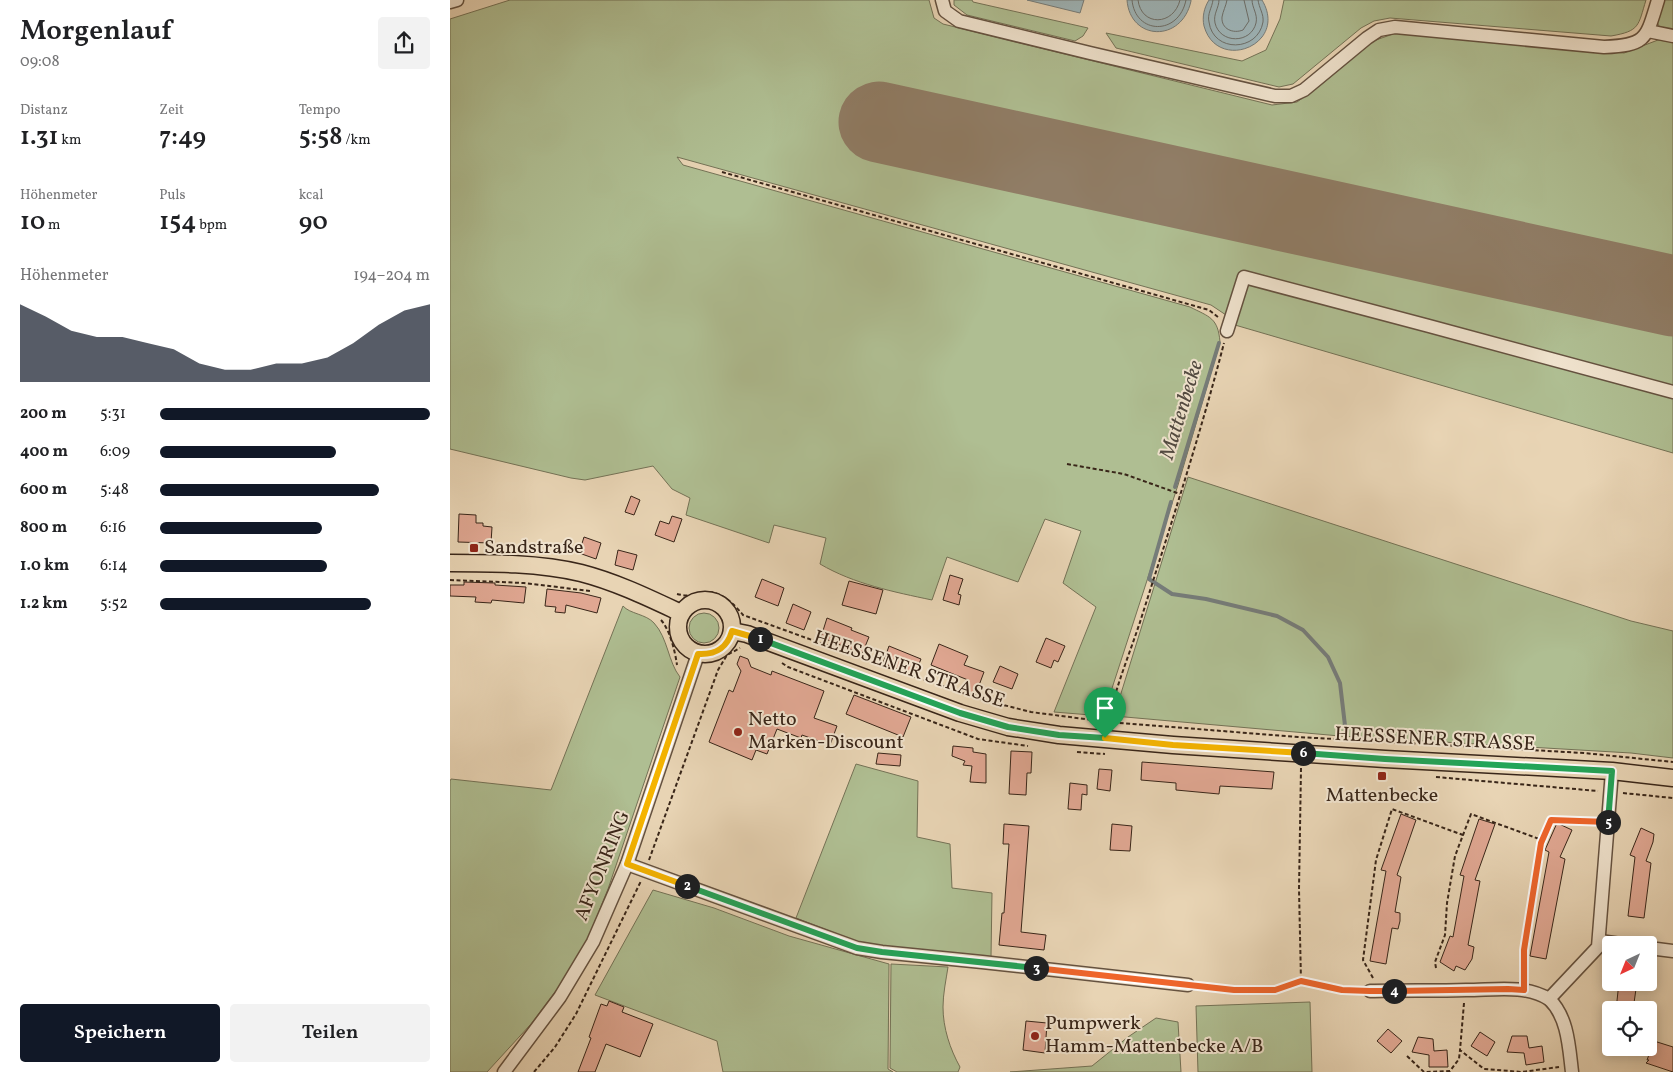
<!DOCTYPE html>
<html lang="de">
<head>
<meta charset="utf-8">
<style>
  body { margin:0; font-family:Vollkorn,serif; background:#f2f2f2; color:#202124; height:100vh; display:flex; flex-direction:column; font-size:19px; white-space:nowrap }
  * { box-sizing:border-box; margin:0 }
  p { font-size:16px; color:#757577 }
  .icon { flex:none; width:28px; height:28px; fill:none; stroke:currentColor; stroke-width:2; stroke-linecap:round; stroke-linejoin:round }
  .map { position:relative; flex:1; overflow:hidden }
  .side { display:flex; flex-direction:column; background:#fff; width:450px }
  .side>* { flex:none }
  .needle { width:32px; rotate:223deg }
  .fabs { position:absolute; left:1152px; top:936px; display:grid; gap:10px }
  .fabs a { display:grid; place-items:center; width:55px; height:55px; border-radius:5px; background:#fff; box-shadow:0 2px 12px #0003; font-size:25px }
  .pin { position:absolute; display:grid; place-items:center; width:42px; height:42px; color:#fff; margin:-51px -21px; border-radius:50% 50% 50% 0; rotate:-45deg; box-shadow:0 0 5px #0007 }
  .pin .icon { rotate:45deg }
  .km { position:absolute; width:25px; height:25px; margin:-12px; border-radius:50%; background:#222; color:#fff; font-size:14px; line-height:25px; text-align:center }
  .round { display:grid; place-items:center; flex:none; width:52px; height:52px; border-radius:5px; background:#f2f2f2 }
  .head { display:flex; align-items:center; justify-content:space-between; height:85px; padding:0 20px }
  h1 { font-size:28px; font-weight:600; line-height:38px }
  .stats { display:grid; grid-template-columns:repeat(3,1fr); gap:8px; height:85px; padding:5px 20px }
  .stats div { display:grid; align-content:center }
  .stats b { font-size:25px; font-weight:600 }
  .stats small { font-size:14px; font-weight:400 }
  .stats p { font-size:14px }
  .chart { height:140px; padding:10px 20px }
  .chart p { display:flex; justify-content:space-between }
  .chart svg { width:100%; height:90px; margin-top:5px; fill:#111827; opacity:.7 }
  .cta { display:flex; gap:10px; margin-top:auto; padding:10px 20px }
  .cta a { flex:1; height:58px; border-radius:5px; background:#111827; color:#fff; font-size:20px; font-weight:600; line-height:58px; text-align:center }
  .cta a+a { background:#f2f2f2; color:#202124 }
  ul { padding:0 20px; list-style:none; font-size:16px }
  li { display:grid; grid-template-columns:80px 60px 1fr; align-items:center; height:38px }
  li i { height:12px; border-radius:6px; background:#111827 }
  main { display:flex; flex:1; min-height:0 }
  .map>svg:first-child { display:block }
  .green { fill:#afbe92; stroke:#747256 }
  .water { fill:#9eb5b9; stroke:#767c79 }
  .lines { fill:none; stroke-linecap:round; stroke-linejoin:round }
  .shore { stroke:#6c6e69; stroke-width:1 }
  .stream { stroke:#767c79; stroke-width:4 }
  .runway { stroke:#907d66; stroke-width:81 }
  .building { fill:#e0a792; stroke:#392619 }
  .minor-casing { stroke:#655240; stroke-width:15 }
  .major-casing { stroke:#392619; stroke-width:19 }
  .path { stroke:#392619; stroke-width:2; stroke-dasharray:4 2.5; stroke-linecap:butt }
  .minor { stroke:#f0e3ce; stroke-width:12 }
  .major { stroke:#e8d4b4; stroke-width:16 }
  .split-1-casing { stroke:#fff; stroke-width:10 }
  .split-2-casing { stroke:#fff; stroke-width:10 }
  .split-3-casing { stroke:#fff; stroke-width:10 }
  .split-4-casing { stroke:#fff; stroke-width:10 }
  .split-5-casing { stroke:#fff; stroke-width:10 }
  .split-6-casing { stroke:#fff; stroke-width:10 }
  .split-7-casing { stroke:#fff; stroke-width:10 }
  .split-1 { stroke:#22a559; stroke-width:6 }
  .split-2 { stroke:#f5b400; stroke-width:6 }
  .split-3 { stroke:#22a559; stroke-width:6 }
  .split-4 { stroke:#f0652b; stroke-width:6 }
  .split-5 { stroke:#f0652b; stroke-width:6 }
  .split-6 { stroke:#22a559; stroke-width:6 }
  .split-7 { stroke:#f5b400; stroke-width:6 }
  .poi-dot { fill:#8f2418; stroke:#f0e3ce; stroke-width:2 }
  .labels { text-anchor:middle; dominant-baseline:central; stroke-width:4; stroke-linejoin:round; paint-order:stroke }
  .poi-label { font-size:20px; fill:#392619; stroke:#f0e3ce; text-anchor:start }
  .street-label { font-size:20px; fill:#392619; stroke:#f0e3ce }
  .water-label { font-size:21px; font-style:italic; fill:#524a41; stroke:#f0e3ce }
</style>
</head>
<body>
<main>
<section class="side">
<div class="head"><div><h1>Morgenlauf</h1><p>09:08</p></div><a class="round"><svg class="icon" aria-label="share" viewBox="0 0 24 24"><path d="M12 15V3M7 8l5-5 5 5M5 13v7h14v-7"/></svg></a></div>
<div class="stats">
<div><p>Distanz</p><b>1.31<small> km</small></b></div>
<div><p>Zeit</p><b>7:49</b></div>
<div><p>Tempo</p><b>5:58<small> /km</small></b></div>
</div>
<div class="stats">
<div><p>Höhenmeter</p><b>10<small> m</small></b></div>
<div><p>Puls</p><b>154<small> bpm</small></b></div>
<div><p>kcal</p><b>90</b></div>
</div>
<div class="chart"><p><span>Höhenmeter</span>194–204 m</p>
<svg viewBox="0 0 160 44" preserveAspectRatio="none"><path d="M0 44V6L10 12L20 19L30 22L40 22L50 25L60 28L70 35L80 38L90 38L100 35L110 35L120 32L130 25L140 16L150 9L160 6V44z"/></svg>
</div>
<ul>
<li><b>200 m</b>5:31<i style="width:100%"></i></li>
<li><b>400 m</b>6:09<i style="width:65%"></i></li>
<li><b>600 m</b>5:48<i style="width:81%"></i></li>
<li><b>800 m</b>6:16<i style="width:60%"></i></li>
<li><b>1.0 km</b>6:14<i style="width:62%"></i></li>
<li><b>1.2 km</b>5:52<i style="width:78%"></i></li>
</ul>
<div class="cta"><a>Speichern</a><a>Teilen</a></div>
</section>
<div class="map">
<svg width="1223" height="1072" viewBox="0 0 1223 1072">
  <rect width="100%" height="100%" fill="#e8d4b4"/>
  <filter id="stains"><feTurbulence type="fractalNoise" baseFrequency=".004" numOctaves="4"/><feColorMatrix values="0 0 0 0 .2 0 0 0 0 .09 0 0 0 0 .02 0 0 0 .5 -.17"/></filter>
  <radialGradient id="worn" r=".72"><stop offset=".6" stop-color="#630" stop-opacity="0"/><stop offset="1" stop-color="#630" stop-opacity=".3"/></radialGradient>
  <g class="green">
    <path d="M60,0H479L484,18L493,24L822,105L847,102L872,84L923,41L946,33L1174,53L1208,40L1223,42V453L785,325L776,315L761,305L227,157L233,165L740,307C760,317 768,318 770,342L728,485L653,716L604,712L646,607L613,583L631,531L595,519L568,582L497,557L482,600C444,592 404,584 370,564L376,538L324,525L319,543L236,515L240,498L222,489L203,466L135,480L121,478L0,449V19Z"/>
    <polygon points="504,0 522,0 523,2 638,28 633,36 625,41 517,15 504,5"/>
    <path d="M834,0H1196C1188,26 1190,31 1161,36L940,18L924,21L911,28L843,84L829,87L666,48L656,33L792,61L816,50L830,19Z"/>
    <polygon points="1212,0 1223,0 1223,30 1210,28 1206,20"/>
    <polygon points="738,477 1181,621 1223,631 1223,758 1181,753 890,736 664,716"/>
    <path d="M173,606C180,614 196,614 204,623C218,638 218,662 230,677L158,889L135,946L117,976L81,1024L37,1072H0V781L1,779L101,790Z"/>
    <circle cx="254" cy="628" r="15"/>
    <polygon points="406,764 468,781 467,837 500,844 502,888 542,893 541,957 442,949 408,942 346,918"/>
    <polygon points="203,890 264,908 339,936 439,964 438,1069 443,1072 273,1072 267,1041 145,995"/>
    <path d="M441,964L498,967C496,980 493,994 493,1007C493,1028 500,1049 510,1067L508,1072H447L440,1068Z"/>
    <polygon points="860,1002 862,1072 748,1072 746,1006"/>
    <polygon points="706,1018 728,1022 731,1072 560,1072 642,1066 678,1037"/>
  </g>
  <g class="water">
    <polygon points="577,0 634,0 630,13"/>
    <path d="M677,0H741V1C732,43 680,41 677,0Z"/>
    <path d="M759,0H812C839,45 767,73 754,26C752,17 754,8 759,0Z"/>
  </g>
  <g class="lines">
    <g class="shore">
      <path d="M682,0C685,35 729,36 736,0"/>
      <path d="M688,0C691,27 724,26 730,0"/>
      <path d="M763,0C762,8 757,14 759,22C763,53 808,52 813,22C814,14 809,8 808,0"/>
      <path d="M769,0C769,8 763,14 765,23C770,44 801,44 806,23C808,14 802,8 802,0"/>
      <path d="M777,0C776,6 773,11 772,17C771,29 783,34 793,30L799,21L794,0"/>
    </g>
    <g class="stream">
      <polyline points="725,487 769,343"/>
      <polyline points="721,502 699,579 722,594 756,599 827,616 853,630 878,657 890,683 896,734"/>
    </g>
    <polyline class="runway" points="429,122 1223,296"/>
  </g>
  <g class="building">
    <polygon points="181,496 190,500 184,515 175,512"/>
    <polygon points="9,514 26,515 26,523 33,523 33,526 42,527 41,543 8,542"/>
    <polygon points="222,516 232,519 224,542 205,535 210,521 219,524"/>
    <polygon points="134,537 151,543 146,559 129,553"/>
    <polygon points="168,550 187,555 183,570 165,565"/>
    <polygon points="500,575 513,579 508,594 511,595 509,605 493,600"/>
    <polygon points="312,579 334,588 328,606 305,597"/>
    <polygon points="399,581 433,590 426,614 392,605"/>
    <polygon points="14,582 45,583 45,585 76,587 74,603 42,600 41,603 25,602 26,597 0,596 0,585 14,585"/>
    <polygon points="97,589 131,593 151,598 147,613 116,605 115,613 105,612 106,607 95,606"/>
    <polygon points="343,604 361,612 354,630 336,623"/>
    <polygon points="377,618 402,628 401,630 419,637 412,654 371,637"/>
    <polygon points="596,638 615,646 608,662 604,660 601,668 586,662"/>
    <polygon points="489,644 518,656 514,665 534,672 525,696 514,691 518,680 481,665"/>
    <polygon points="439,646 471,659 464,676 433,663"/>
    <polygon points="290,656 298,659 301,667 321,675 322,671 374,691 364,718 387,726 380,745 352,735 351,738 327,729 317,754 306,750 302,760 259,742 279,690 283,692 291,671 287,664"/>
    <polygon points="550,666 568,674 562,689 543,682"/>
    <polygon points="404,695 461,717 453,737 396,714"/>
    <polygon points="503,746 523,748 523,752 536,754 536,783 520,782 522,766 513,765 515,761 502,756"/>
    <polygon points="561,751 582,752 581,773 577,773 576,795 559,794"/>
    <polygon points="428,753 451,755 450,766 426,764"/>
    <polygon points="692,762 824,772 822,789 770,786 769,794 726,790 726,783 691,780"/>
    <polygon points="649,769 662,770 660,791 647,789"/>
    <polygon points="620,783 637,785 637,795 632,794 631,810 618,809"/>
    <polygon points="951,814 966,820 947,875 951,877 945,912 950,913 950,921 948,929 942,928 936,964 920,961 936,871 931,870"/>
    <polygon points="1029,819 1045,824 1025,880 1030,881 1018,945 1024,947 1022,959 1015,970 1006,966 1004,971 990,962 1000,936 1003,937 1014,876 1010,875"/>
    <polygon points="1107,823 1122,830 1110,857 1115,859 1096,959 1080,956 1099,852 1095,850"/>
    <polygon points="554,824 579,826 571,932 596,935 594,950 549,945 552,913 554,913 559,844 553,844"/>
    <polygon points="662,824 682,826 680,851 660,850"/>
    <polygon points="1191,828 1204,834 1203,842 1196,861 1201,863 1194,918 1178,916 1185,857 1180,855"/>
    <polygon points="1169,982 1187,982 1183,1010 1166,1010"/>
    <polygon points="159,1001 174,1007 172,1012 203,1024 190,1057 156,1044 145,1072 128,1072 141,1038 139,1037 151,1004 157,1006"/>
    <polygon points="576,1021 597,1023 595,1053 573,1050"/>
    <polygon points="938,1029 952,1041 941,1053 927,1041"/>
    <polygon points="1030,1032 1045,1042 1037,1056 1021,1046"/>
    <polygon points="1062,1036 1077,1036 1079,1048 1092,1046 1094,1062 1076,1065 1074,1053 1057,1052"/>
    <polygon points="968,1037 983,1039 984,1051 997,1050 998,1067 979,1067 979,1055 962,1052"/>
    <polygon points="1204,1041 1223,1047 1223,1072 1196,1063 1199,1060 1197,1060"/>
  </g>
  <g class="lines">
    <g class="minor-casing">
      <g id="minor">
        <path d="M492,0L495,11L509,21L640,53L825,96H841L854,90L917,38L929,30L945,27L1154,47C1197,45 1196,39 1208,0"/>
        <polyline points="0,2 7,0"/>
        <polyline points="1198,31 1223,36"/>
        <polyline points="777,331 794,277 979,326 1223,392"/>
        <polyline points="177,864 407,948 432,952 532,962 738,985"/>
        <polyline points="1150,941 1177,945"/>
        <polyline points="1199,948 1223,951"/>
        <path d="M920,991C952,990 984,991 1016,990C1044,990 1074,984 1099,999L1148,947L1162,771"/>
        <path d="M1099,999C1118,1017 1119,1047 1122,1072"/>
        <polyline points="54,1072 110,997 143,942 177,864 248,654"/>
      </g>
    </g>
    <g class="major-casing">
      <g id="major">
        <path d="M0,563C42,563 90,563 131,573C166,582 199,598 231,613"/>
        <circle cx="255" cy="627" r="27"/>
        <polyline points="282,631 297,634 510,713 558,727 609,735 723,745 935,759 1162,771 1223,778"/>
      </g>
    </g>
    <g class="path">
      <polyline points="272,172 759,310 768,317"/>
      <polyline points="617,464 674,474 730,494"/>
      <polyline points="0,580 74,583 140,591"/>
      <path d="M227,594C231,595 236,596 240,595C245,594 250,592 256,592C271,591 284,604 293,615L431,665L530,699L581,712L658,722L848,737L1134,753L1223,762"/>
      <path d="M211,620C220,630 225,651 227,665"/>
      <polyline points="332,663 338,667 528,739 578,746"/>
      <path d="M658,723C665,688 680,653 691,619C720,527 750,436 774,343"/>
      <polyline points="627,752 655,754"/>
      <polyline points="851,768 849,889 851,981"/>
      <polyline points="986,777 1148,791"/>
      <polyline points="1173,793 1223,798"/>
      <polyline points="199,860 268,670 277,655 290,648"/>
      <polyline points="986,968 985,962 995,935 997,903 1005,856 1021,814 1092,840"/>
      <polyline points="923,978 913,960 926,860 942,809 1013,835"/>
      <polyline points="1073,978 1074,950 1091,843 1101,820 1145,822"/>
      <polyline points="750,987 805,991 825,990 851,981 892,990 907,990"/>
      <polyline points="1014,1003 1010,1050 1034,1069 1072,1072 1109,1067"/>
      <polyline points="957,1056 974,1072 1000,1071 1009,1059 1010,1050"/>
      <polyline points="84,1072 105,1047 126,1014 191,881"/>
    </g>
    <use href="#minor" class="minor"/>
    <use href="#major" class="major"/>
  </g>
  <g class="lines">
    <g class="split-1-casing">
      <polyline id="split-1" points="310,639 510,713 558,727 609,735 655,738"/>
    </g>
    <g class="split-2-casing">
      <path id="split-2" d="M237,886L177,864L248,654C266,655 277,648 282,631L310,639"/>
    </g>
    <g class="split-3-casing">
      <polyline id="split-3" points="237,886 407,948 432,952 586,968"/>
    </g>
    <g class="split-4-casing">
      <polyline id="split-4" points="586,968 784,990 825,990 851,981 892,990 920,991 944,991"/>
    </g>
    <g class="split-5-casing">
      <polyline id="split-5" points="944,991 1058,989 1074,990 1074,950 1091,843 1101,820 1158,822"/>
    </g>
    <g class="split-6-casing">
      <polyline id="split-6" points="853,753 935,759 1162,771 1158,822"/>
    </g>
    <g class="split-7-casing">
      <polyline id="split-7" points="655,738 723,745 853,753"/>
    </g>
    <use href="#split-1" class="split-1"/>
    <use href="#split-2" class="split-2"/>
    <use href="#split-3" class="split-3"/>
    <use href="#split-4" class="split-4"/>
    <use href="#split-5" class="split-5"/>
    <use href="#split-6" class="split-6"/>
    <use href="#split-7" class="split-7"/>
  </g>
  <g class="poi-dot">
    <rect x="19" y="543" width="10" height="10" rx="2.5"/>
    <circle cx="288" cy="732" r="5"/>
    <rect x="927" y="771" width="10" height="10" rx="2.5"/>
    <circle cx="585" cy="1036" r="5"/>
  </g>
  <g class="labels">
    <g class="poi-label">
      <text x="34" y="548">Sandstraße</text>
      <text x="298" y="720">Netto<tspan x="298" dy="23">Marken-Discount</tspan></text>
      <text x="932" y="796" text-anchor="middle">Mattenbecke</text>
      <text x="595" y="1024">Pumpwerk<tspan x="595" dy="23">Hamm-Mattenbecke A/B</tspan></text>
    </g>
    <g class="street-label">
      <text transform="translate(459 670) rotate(19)">HEESSENER STRASSE</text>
      <text transform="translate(985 740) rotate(3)">HEESSENER STRASSE</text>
      <text transform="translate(153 866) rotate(-68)">AFYONRING</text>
    </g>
    <g class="water-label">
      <text transform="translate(732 410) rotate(-73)">Mattenbecke</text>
    </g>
  </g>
  <rect width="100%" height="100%" filter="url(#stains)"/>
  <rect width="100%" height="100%" fill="url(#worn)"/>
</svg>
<div class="fabs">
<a><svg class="needle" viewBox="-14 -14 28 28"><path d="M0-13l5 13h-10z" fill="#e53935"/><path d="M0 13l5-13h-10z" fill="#757577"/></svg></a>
<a><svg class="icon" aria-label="locate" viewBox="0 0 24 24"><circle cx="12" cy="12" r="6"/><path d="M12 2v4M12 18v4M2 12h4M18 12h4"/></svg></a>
</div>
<div class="pin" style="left:655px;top:738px;background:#1e9e55"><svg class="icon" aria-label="arrive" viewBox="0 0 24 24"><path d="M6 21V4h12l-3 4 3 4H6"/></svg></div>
<b class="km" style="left:310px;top:639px">1</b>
<b class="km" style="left:237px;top:886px">2</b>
<b class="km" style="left:586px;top:968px">3</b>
<b class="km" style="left:944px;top:991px">4</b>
<b class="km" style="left:1158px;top:822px">5</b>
<b class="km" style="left:853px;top:753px">6</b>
</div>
</main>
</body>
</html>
